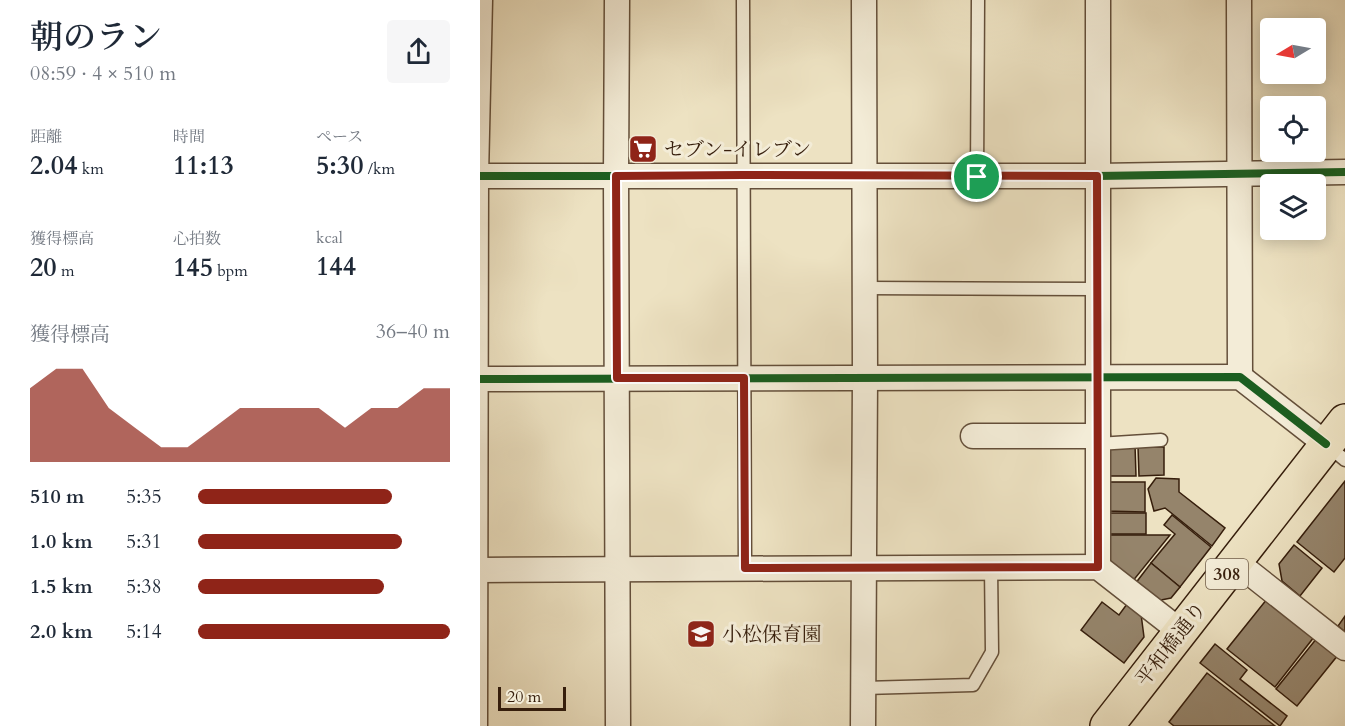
<!DOCTYPE html>
<html lang="ja">
<head>
<meta charset="utf-8">
<style>
  body { margin:0; font-family:Cardo,"Noto Serif JP",serif; background:#f6f6f7; color:#1f2937; height:100vh; display:flex; flex-direction:column; font-size:22px; white-space:nowrap }
  * { box-sizing:border-box; margin:0 }
  p { font-size:20px; color:#747a83 }
  .icon { flex:none; width:33px; height:33px; fill:none; stroke:currentColor; stroke-width:2; stroke-linecap:round; stroke-linejoin:round }
  .map { position:relative; flex:1; overflow:hidden }
  .details { display:flex; flex-direction:column; background:#fff; width:480px }
  .details>* { flex:none }
  .needle { width:39px; rotate:260deg }
  .buttons { position:absolute; left:780px; top:18px; display:grid; gap:12px }
  .buttons a { display:grid; place-items:center; width:66px; height:66px; border-radius:6px; background:#fff; box-shadow:0 3px 15px #0003; font-size:30px }
  .scale { position:absolute; left:18px; bottom:15px; width:68px; box-sizing:border-box; padding-left:6px; border:3px solid #361e0c; border-top:0; font-size:16px; line-height:21px; white-space:nowrap; color:#361e0c; -webkit-text-stroke:4px #f3ecd7; paint-order:stroke }
  .pin { position:absolute; display:grid; place-items:center; width:51px; height:51px; color:#fff; margin:-26px; border:3px solid #fff; border-radius:50%; box-shadow:0 2px 6px #0007 }
  .round { display:grid; place-items:center; flex:none; width:63px; height:63px; border-radius:6px; background:#f6f6f7 }
  .summary { display:flex; align-items:center; justify-content:space-between; height:102px; padding:0 30px }
  h1 { font-size:33px; font-weight:600; line-height:45px }
  .stats { display:grid; grid-template-columns:repeat(3,1fr); gap:9px; height:102px; padding:6px 30px }
  .stats div { display:grid; align-content:center }
  .stats b { font-size:26px; font-weight:600 }
  .stats small { font-size:16px; font-weight:400 }
  .stats p { font-size:16px }
  .chart { height:168px; padding:12px 30px }
  .chart p { display:flex; justify-content:space-between }
  .chart svg { width:100%; height:108px; margin-top:6px; fill:#8f2418; opacity:.7 }
  ul { padding:0 30px; list-style:none; font-size:20px }
  li { display:grid; grid-template-columns:96px 72px 1fr; align-items:center; height:45px }
  li i { height:15px; border-radius:8px; background:#8f2418 }
  main { display:flex; flex:1; min-height:0 }
  .map>svg:first-child { display:block }
  .building { fill:#95846b; stroke:#361e0c; stroke-width:1.5 }
  .lines { fill:none; stroke-linecap:round; stroke-linejoin:round }
  .service-casing { stroke:#644f3a; stroke-width:15 }
  .minor-casing { stroke:#644f3a; stroke-width:27 }
  .primary-casing { stroke:#361e0c; stroke-width:36 }
  .service { stroke:#f3ecd7; stroke-width:12 }
  .minor { stroke:#f3ecd7; stroke-width:24 }
  .primary { stroke:#ede2c2; stroke-width:33 }
  .cycleway-casing { stroke:#f3ecd7; stroke-width:11 }
  .cycleway { stroke:#1b5e20; stroke-width:8 }
  .route-casing { stroke:#fff; stroke-width:12 }
  .route { stroke:#8f2418; stroke-width:8 }
  .labels { text-anchor:middle; dominant-baseline:central; stroke-width:6; stroke-linejoin:round; paint-order:stroke }
  .shield { fill:#f3ecd7; stroke:#6f5c49; stroke-width:1.5 }
  .shield-label { font-size:18px; font-weight:bold; fill:#361e0c }
  .poi-label { font-size:20px; fill:#361e0c; stroke:#f3ecd7; text-anchor:start }
  .street-label { font-size:20px; fill:#361e0c; stroke:#f3ecd7 }
</style>
</head>
<body>
<main>
<section class="details">
<div class="summary"><div><h1>朝のラン</h1><p>08:59 · 4 × 510 m</p></div><a class="round"><svg class="icon" aria-label="share" viewBox="0 0 24 24"><path d="M12 15V3M7 8l5-5 5 5M5 13v7h14v-7"/></svg></a></div>
<div class="stats">
<div><p>距離</p><b>2.04<small> km</small></b></div>
<div><p>時間</p><b>11:13</b></div>
<div><p>ペース</p><b>5:30<small> /km</small></b></div>
</div>
<div class="stats">
<div><p>獲得標高</p><b>20<small> m</small></b></div>
<div><p>心拍数</p><b>145<small> bpm</small></b></div>
<div><p>kcal</p><b>144</b></div>
</div>
<div class="chart"><p><span>獲得標高</span>36–40 m</p>
<svg viewBox="0 0 160 44" preserveAspectRatio="none"><path d="M0 44V14L10 6L20 6L30 22L40 30L50 38L60 38L70 30L80 22L90 22L100 22L110 22L120 30L130 22L140 22L150 14L160 14V44z"/></svg>
</div>
<ul>
<li><b>510 m</b>5:35<i style="width:77%"></i></li>
<li><b>1.0 km</b>5:31<i style="width:81%"></i></li>
<li><b>1.5 km</b>5:38<i style="width:74%"></i></li>
<li><b>2.0 km</b>5:14<i style="width:100%"></i></li>
</ul>
</section>
<div class="map">
<svg width="865" height="726" viewBox="0 0 865 726">
  <rect width="100%" height="100%" fill="#ede2c2"/>
  <filter id="stains"><feTurbulence type="fractalNoise" baseFrequency=".00333" numOctaves="4"/><feColorMatrix values="0 0 0 0 .2 0 0 0 0 .09 0 0 0 0 .02 0 0 0 .5 -.17"/></filter>
  <radialGradient id="worn" r=".72"><stop offset=".6" stop-color="#630" stop-opacity="0"/><stop offset="1" stop-color="#630" stop-opacity=".3"/></radialGradient>
  <g class="building">
    <polygon points="623,445 655,445 656,476 624,476"/>
    <polygon points="658,447 684,447 684,475 659,476"/>
    <polygon points="676,478 699,479 699,492 745,528 732,546 685,508 674,511 668,489"/>
    <polygon points="865,481 865,558 854,572 817,542"/>
    <polygon points="625,482 665,482 665,512 625,511"/>
    <polygon points="625,513 666,513 666,534 626,534"/>
    <polygon points="692,515 731,547 700,587 671,563 695,534 684,525"/>
    <polygon points="626,535 690,535 652,582 626,560"/>
    <polygon points="814,545 842,568 820,596 802,581 799,564"/>
    <polygon points="671,563 700,587 691,598 676,601 655,584"/>
    <polygon points="787,599 834,637 795,687 747,649"/>
    <polygon points="622,602 639,615 647,604 661,614 664,637 644,663 601,630"/>
    <polygon points="865,616 865,632 858,626"/>
    <polygon points="837,638 858,655 817,706 796,689"/>
    <polygon points="735,644 767,670 760,679 807,716 800,726 720,663"/>
    <polygon points="727,673 795,726 694,726 689,722"/>
  </g>
  <g class="lines">
    <g class="service-casing">
      <g id="service">
        <polyline points="263,0 265,568"/>
        <polyline points="497,177 498,0"/>
        <polyline points="385,288 618,289"/>
        <polyline points="618,444 681,440"/>
        <polyline points="847,445 865,460"/>
        <polyline points="384,688 493,685 512,652 511,567"/>
        <polyline points="1,726 2,176 6,0"/>
      </g>
    </g>
    <g class="minor-casing">
      <g id="minor">
        <polyline points="137,0 136,176 138,726"/>
        <polyline points="618,0 618,567"/>
        <polyline points="759,0 760,377"/>
        <polyline points="0,176 617,176 865,172"/>
        <polyline points="0,379 760,377 846,444"/>
        <polyline points="493,436 618,436"/>
        <polyline points="756,562 865,648"/>
        <polyline points="0,570 618,567 700,631"/>
        <polyline points="383,726 385,378 384,0"/>
      </g>
    </g>
    <g class="primary-casing">
      <polyline id="primary" points="627,726 865,421"/>
    </g>
    <use href="#service" class="service"/>
    <use href="#minor" class="minor"/>
    <use href="#primary" class="primary"/>
    <g class="cycleway-casing">
      <g id="cycleway">
        <polyline points="0,176 617,176 865,172"/>
        <polyline points="0,379 760,377 846,444"/>
      </g>
    </g>
    <use href="#cycleway" class="cycleway"/>
  </g>
  <g class="lines">
    <g class="route-casing">
      <polygon id="route" points="262,175 617,176 618,567 265,568 264,378 137,378 136,176"/>
    </g>
    <use href="#route" class="route"/>
  </g>
  <defs>
    <g id="supermarket-square" transform="scale(1.5)"><rect x="-9" y="-9" width="18" height="18" rx="4" fill="#8f2418" stroke="#f3ecd7"/><path d="M-6-5.5h2.5l.6 2H6L4.5 2H-2.5L-4.4-4H-6ZM-1.5 3.2a1.3 1.3 0 1 0 .1 0ZM3 3.2a1.3 1.3 0 1 0 .1 0Z" fill="#fff"/></g>
    <g id="school-square" transform="scale(1.5)"><rect x="-9" y="-9" width="18" height="18" rx="4" fill="#8f2418" stroke="#f3ecd7"/><path d="M0-5L7-2L0 1L-7-2ZM-4 1L0 2.5L4 1V4Q0 6-4 4Z" fill="#fff"/></g>
  </defs>
  <g fill-rule="evenodd">
    <use href="#supermarket-square" x="163" y="149"/>
    <use href="#school-square" x="221" y="634"/>
  </g>
  <g class="labels">
    <rect class="shield" x="726" y="559" width="42" height="30" rx="4.5"/>
    <g class="shield-label">
      <text x="747" y="574">308</text>
    </g>
    <g class="poi-label">
      <text x="184" y="149">セブン-イレブン</text>
      <text x="242" y="634">小松保育園</text>
    </g>
    <g class="street-label">
      <text transform="translate(691 644) rotate(-52)">平和橋通り</text>
    </g>
  </g>
  <rect width="100%" height="100%" filter="url(#stains)"/>
  <rect width="100%" height="100%" fill="url(#worn)"/>
</svg>
<div class="buttons">
<a><svg class="needle" viewBox="-14 -14 28 28"><path d="M0-13l5 13h-10z" fill="#e53935"/><path d="M0 13l5-13h-10z" fill="#747a83"/></svg></a>
<a><svg class="icon" aria-label="locate" viewBox="0 0 24 24"><circle cx="12" cy="12" r="6"/><path d="M12 2v4M12 18v4M2 12h4M18 12h4"/></svg></a>
<a><svg class="icon" aria-label="layers" viewBox="0 0 24 24"><path d="M12 4l9 5-9 5-9-5zM3 14l9 5 9-5"/></svg></a>
</div>
<div class="scale">20 m</div>
<div class="pin" style="left:497px;top:177px;background:#1e9e55"><svg class="icon" aria-label="arrive" viewBox="0 0 24 24"><path d="M6 21V4h12l-3 4 3 4H6"/></svg></div>
</div>
</main>
</body>
</html>
